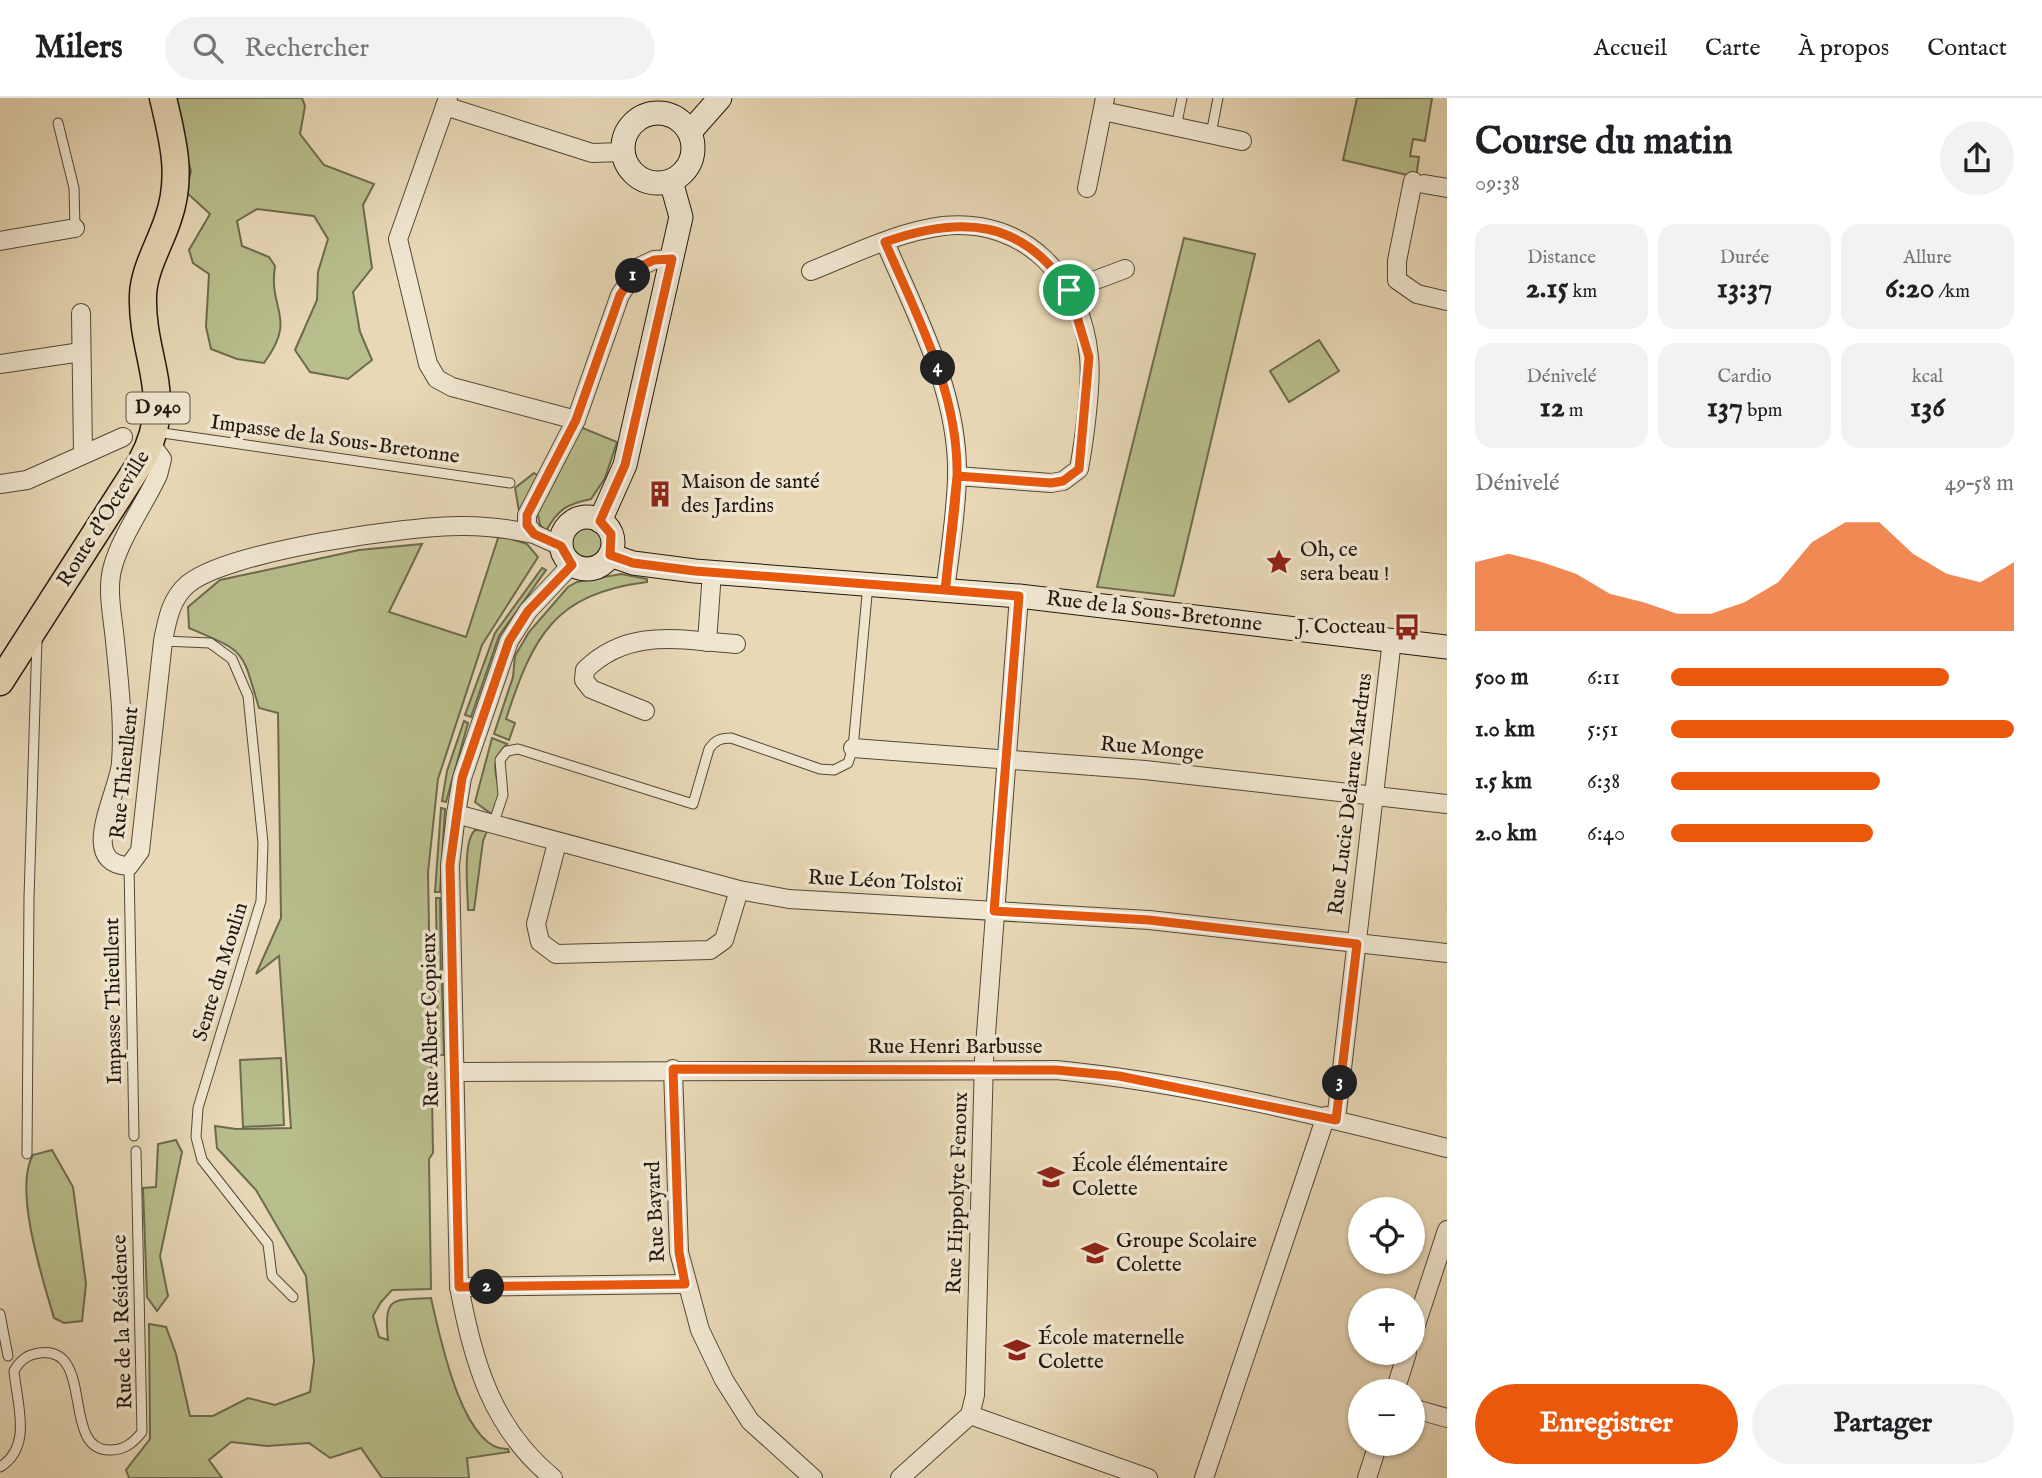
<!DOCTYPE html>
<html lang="fr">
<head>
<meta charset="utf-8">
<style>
  body { margin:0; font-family:"IM FELL English",serif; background:#f2f2f2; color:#202124; height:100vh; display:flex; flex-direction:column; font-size:26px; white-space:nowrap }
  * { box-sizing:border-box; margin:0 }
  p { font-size:23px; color:#757577 }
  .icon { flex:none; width:38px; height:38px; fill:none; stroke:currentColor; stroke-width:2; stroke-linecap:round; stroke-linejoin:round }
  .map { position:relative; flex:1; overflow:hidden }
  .sheet { display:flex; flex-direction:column; background:#fff; width:595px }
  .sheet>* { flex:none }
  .controls { position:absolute; left:1348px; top:1099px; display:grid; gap:14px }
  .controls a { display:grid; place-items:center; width:77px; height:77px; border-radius:50%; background:#fff; box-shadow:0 2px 5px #0004; font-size:35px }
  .pin { position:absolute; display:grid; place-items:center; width:60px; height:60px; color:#fff; margin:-30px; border:4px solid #fff; border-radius:50%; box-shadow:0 2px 7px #0007 }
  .km { position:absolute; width:35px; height:35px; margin:-18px; border-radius:50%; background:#222; color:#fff; font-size:19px; line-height:35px; text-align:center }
  .round { display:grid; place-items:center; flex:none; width:74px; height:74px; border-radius:37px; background:#f2f2f2 }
  .overview { display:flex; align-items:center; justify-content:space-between; height:119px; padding:0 28px }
  h1 { font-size:38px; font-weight:700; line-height:52px }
  .figures { display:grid; grid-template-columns:repeat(3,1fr); gap:10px; height:119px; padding:7px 28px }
  .figures div { display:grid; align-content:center; border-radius:18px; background:#f2f2f2; text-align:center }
  .figures b { font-size:30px; font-weight:700 }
  .figures small { font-size:19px; font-weight:400 }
  .figures p { font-size:19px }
  .chart { height:196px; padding:14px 28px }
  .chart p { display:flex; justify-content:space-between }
  .chart svg { width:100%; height:126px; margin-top:7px; fill:#ea580c; opacity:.7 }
  .action { display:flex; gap:14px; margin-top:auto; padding:14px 28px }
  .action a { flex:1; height:80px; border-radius:42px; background:#ea580c; color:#fff; font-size:28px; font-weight:700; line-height:80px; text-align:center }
  .action a+a { background:#f2f2f2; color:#202124 }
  ul { padding:0 28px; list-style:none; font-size:23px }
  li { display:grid; grid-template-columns:112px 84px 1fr; align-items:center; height:52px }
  li i { height:18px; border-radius:9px; background:#ea580c }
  header { display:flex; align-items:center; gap:42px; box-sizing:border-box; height:98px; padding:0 35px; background:#fff; border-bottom:2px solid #e0e0e0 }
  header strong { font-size:33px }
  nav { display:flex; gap:38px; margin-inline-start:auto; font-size:24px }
  .search { width:490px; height:63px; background:#f2f2f2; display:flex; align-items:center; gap:18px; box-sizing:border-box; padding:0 24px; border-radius:38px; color:#757577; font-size:26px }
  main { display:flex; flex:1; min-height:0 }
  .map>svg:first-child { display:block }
  .green { fill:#b8be8c; stroke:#6c6b4e; stroke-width:2 }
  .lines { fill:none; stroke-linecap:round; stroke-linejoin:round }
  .lane-casing { stroke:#524839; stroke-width:11 }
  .street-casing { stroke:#524839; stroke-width:20 }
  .secondary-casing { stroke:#20180f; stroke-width:25 }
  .primary-casing { stroke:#20180f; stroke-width:29 }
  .lane { stroke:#f0e6d0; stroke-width:9 }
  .street { stroke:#f0e6d0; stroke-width:18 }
  .secondary { stroke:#f0e6d0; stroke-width:23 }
  .primary { stroke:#e8d8b6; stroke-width:26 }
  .route-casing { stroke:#fff; stroke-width:14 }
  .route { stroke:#ea580c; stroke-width:9 }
  .labels { text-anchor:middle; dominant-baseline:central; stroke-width:7; stroke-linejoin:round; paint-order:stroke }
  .shield { fill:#f0e6d0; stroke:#5e5649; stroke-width:2 }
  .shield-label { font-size:19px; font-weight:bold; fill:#20180f }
  .street-label { font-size:21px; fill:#20180f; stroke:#f0e6d0 }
  .poi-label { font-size:21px; fill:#20180f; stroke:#f0e6d0; text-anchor:start }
</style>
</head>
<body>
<header>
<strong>Milers</strong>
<div class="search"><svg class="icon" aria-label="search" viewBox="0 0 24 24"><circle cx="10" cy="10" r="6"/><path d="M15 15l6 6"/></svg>Rechercher</div>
<nav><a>Accueil</a><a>Carte</a><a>À propos</a><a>Contact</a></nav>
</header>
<main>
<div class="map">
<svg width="1447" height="1380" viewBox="0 0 1447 1380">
  <rect width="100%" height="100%" fill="#e8d8b6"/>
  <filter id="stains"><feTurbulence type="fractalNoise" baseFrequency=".00286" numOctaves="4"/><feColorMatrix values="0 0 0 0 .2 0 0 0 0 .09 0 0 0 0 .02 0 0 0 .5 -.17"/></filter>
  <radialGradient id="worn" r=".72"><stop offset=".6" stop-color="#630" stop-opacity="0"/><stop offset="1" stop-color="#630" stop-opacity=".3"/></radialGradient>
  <g class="green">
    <path d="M170,0H302L305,8L300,36L324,67L374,86L363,107L372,170L353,194L360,234L372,262L348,281L310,274L295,252L317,202L318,174L328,141L314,118L257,111L237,123L242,148L269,159L275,168C268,213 298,219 264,265L237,261L211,251L206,229L209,176L193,165L189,152L210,116L186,94L191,73Z"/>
    <polygon points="1357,0 1432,0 1425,43 1413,41 1410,58 1419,59 1416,79 1343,62"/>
    <polygon points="1184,140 1255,156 1183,462 1174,498 1097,489"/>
    <polygon points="1319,242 1339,273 1289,304 1270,273"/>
    <path d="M580,329L617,344L605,380L591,401C567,406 558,411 546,433L540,427L537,413Z"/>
    <polygon points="534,375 540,379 519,413 515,390"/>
    <circle cx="587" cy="444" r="15"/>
    <path d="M499,437L527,446L538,459L482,547L438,681L428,774L433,1055L429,1061L431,1191L392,1192L381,1204L373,1218L379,1239L388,1242C384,1198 391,1202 431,1200C439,1234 462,1354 508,1351L509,1354L467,1360L469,1380H382L361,1350L330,1360L309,1345L267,1348L231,1344L209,1362L222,1380H129L126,1372L150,1341L149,1226L166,1229L176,1256L190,1318H213L248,1300L275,1307L310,1294L314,1263L306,1178L256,1092L217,1050L215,1028L236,1031L291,1030L279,858L256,876L281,820L278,615L259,610C241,550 247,555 189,530L188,509L220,482L359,452L422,446L389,514L466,539Z"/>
    <polygon points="542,470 546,472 499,538 471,619 465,617 495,535"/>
    <path d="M621,476L647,481V484C553,496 533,539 506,621L515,625L509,642L494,636L513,579L515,558L529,534L568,489L577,484Z"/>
    <polygon points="464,623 468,625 446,704 442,703 447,673"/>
    <path d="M492,640L507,646C489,665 496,672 499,694C500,701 495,710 493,717L475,704Z"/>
    <polygon points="441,710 445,711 440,794 435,794"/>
    <path d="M475,732L487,733L483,743L474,812H468C468,794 462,744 475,732Z"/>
    <polygon points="436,800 440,800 441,880 437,881"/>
    <polygon points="437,884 442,884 444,957 438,957"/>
    <polygon points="281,960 284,1027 243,1029 240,962"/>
    <polygon points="176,1042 182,1054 160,1158 168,1198 157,1213 147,1199 143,1090 156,1089 158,1046"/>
    <path d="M52,1052L73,1089L86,1186L82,1223L64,1225L54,1220C43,1182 13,1091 33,1057Z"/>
  </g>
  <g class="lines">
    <g class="lane-casing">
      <g id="lane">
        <polyline points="58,25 74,90 75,130"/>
        <polyline points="1176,29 1182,0"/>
        <polyline points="1211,36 1218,0"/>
        <polyline points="156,334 510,385"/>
        <polyline points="163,543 210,545 232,561 248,598 263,745 261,803 198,1010 196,1039 202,1062 268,1146 272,1178 293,1199"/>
        <path d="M493,727L503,697L500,662L507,653L518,651L693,706L709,651C715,642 721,640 731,640L820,671L834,672L848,665L853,650L868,486"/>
        <polyline points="129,768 134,1038"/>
        <polyline points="27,1056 29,800 37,541"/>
        <polyline points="0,1216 8,1258"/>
        <path d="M0,1369C33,1349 17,1306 14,1273C20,1262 27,1257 39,1255C96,1247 60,1353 110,1352C125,1352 133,1345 142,1334L136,1053"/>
      </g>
    </g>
    <g class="street-casing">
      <g id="street">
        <polyline points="448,0 398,141 428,266 437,281 452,289 576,322"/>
        <polyline points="445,8 592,55 623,54"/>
        <polyline points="1103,13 1242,43"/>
        <polyline points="1413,83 1397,163 1397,182 1417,196 1447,203"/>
        <polyline points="1424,86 1447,90"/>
        <polyline points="1087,90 1105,0"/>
        <polyline points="0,143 75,130"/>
        <path d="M885,144C917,219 959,296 957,379C956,417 950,455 945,492"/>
        <path d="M811,173C854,156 897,134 943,128C1025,119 1082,181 1089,259C1092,285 1084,344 1079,371L1063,383L1051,385L957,378"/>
        <polyline points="1069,192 1125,171"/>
        <polyline points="81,215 83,355"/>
        <polyline points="0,266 81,254"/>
        <path d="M151,346L162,361L158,377C145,405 121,439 113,468C106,491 113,520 115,543C119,584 124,624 121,665C119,694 76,766 129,768L140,753L163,543C167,522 171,500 188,486C228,453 410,427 465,428C488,428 510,431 534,436"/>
        <polyline points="0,386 27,382 123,339"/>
        <polyline points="561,448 534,436 527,427 527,417 576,322 620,197 639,169 654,162 672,161"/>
        <polyline points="707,544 712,474"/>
        <path d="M645,613L591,591L584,582L585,572C629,529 680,542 736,546"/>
        <polyline points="853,650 1145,672 1447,706"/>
        <polyline points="456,716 739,792 789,801 1149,822 1447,855"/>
        <polyline points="557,745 536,826 540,844 556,856 710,852 724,842 739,792"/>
        <polyline points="673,971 679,1154 700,1232 724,1282 750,1323 813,1380"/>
        <path d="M455,974L1056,972C1189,985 1318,1017 1447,1050"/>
        <polyline points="1336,1022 1392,542"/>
        <polyline points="459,1189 685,1186"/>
        <polyline points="1412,1239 1447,1132"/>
        <polyline points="1395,1293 1407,1255"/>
        <polyline points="1412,1310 1447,1320"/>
        <polyline points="970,1317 975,1297 984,962 1019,498"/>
        <polyline points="970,1317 1148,1380"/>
        <path d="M553,1380C491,1329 474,1265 459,1189L450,767L456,716L462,680L509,543L528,513L572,466"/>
        <polyline points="900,1380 970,1317"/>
        <polyline points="1204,1380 1326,1018"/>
        <polyline points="1367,1380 1378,1346"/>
      </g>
    </g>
    <g class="secondary-casing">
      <g id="secondary">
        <circle cx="658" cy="50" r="35"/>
        <polyline points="690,34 720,0"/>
        <circle cx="587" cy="445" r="26"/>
        <polyline points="600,423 625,367 681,119 671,83"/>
        <polyline points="610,457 633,465 695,473 1019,498 1447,549"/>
      </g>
    </g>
    <g class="primary-casing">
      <path id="primary" d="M0,584L141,364C177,299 141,262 143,197C144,171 160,146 168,121C183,79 173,42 163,0"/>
    </g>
    <use href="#lane" class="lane"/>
    <use href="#street" class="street"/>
    <use href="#secondary" class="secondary"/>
    <use href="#primary" class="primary"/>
  </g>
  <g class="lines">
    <g class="route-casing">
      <path id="route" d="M1069,192L1089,259L1079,371L1063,383L1051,385L957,378L945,492L695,473L633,465L610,457L611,436L600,423L625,367L672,161L654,162L639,169L620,197L576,322L527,417V427L534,436L561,448L572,467L528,513L509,543L462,680L450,767L459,1189L685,1186L679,1154L673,971L1056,972L1119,978L1336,1022L1357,846L1149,822L994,813L1019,498L945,492L946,487C949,451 956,415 957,379C959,296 917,218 885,144C961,117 1022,121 1069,192"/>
    </g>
    <use href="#route" class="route"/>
  </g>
  <defs>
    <g id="building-bare" transform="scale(2.1)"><path d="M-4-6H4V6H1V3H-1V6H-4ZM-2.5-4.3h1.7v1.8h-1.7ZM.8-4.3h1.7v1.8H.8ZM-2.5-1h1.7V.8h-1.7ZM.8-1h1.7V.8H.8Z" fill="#8f2418" stroke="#f0e6d0" stroke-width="2.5" paint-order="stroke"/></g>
    <g id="sight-bare" transform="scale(2.1)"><path d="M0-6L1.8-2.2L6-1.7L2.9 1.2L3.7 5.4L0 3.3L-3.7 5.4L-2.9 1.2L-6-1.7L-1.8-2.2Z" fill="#8f2418" stroke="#f0e6d0" stroke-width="2.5" paint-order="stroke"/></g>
    <g id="bus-bare" transform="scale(2.1)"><path d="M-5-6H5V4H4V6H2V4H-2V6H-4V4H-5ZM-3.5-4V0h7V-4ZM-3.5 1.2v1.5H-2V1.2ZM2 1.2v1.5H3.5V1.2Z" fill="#8f2418" stroke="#f0e6d0" stroke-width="2.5" paint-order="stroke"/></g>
    <g id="school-bare" transform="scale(2.1)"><path d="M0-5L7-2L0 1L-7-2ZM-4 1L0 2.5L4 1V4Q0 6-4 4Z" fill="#8f2418" stroke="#f0e6d0" stroke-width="2.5" paint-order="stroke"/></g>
  </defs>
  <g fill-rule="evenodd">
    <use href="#building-bare" x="660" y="396"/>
    <use href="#sight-bare" x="1279" y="464"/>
    <use href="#bus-bare" x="1407" y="529"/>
    <use href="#school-bare" x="1051" y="1079"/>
    <use href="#school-bare" x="1095" y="1155"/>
    <use href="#school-bare" x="1017" y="1252"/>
  </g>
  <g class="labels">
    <rect class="shield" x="126.5" y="294.5" width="63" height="31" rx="5"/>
    <g class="shield-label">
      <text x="158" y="310">D 940</text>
    </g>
    <g class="street-label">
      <text transform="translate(335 342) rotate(8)">Impasse de la Sous-Bretonne</text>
      <text transform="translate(104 421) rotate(-58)">Route d'Octeville</text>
      <text transform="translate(1154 514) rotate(7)">Rue de la Sous-Bretonne</text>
      <text transform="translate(1152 651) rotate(5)">Rue Monge</text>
      <text transform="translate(125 675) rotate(-84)">Rue Thieullent</text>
      <text transform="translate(1351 696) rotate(-83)">Rue Lucie Delarue Mardrus</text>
      <text transform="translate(885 784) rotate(3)">Rue Léon Tolstoï</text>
      <text transform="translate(221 874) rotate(-73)">Sente du Moulin</text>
      <text transform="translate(114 903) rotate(-91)">Impasse Thieullent</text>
      <text transform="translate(431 922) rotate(-91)">Rue Albert Copieux</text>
      <text x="955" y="949">Rue Henri Barbusse</text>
      <text transform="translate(958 1095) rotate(-88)">Rue Hippolyte Fenoux</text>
      <text transform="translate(656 1114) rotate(-93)">Rue Bayard</text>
      <text transform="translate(123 1224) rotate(-92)">Rue de la Résidence</text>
    </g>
    <g class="poi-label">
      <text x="681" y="384">Maison de santé<tspan x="681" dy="24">des Jardins</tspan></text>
      <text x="1300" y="452">Oh, ce<tspan x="1300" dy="24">sera beau !</tspan></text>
      <text x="1386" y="529" text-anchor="end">J. Cocteau</text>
      <text x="1072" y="1067">École élémentaire<tspan x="1072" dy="24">Colette</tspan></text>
      <text x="1116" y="1143">Groupe Scolaire<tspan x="1116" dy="24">Colette</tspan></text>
      <text x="1038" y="1240">École maternelle<tspan x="1038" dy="24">Colette</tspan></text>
    </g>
  </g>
  <rect width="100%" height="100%" filter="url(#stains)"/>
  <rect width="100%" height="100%" fill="url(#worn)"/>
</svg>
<div class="controls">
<a><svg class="icon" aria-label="locate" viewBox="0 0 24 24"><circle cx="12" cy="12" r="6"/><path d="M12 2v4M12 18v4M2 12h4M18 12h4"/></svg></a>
<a>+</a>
<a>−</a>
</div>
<div class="pin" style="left:1069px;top:192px;background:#1e9e55"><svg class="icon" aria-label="arrive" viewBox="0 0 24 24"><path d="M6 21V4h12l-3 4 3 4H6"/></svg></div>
<b class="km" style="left:633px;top:178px">1</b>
<b class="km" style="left:487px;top:1189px">2</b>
<b class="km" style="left:1340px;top:985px">3</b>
<b class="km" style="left:938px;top:270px">4</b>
</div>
<section class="sheet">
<div class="overview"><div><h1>Course du matin</h1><p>09:38</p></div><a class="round"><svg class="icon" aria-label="share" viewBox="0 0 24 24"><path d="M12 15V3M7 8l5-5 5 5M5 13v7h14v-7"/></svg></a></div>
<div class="figures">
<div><p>Distance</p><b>2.15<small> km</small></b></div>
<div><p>Durée</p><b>13:37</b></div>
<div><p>Allure</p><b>6:20<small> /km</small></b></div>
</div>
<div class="figures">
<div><p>Dénivelé</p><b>12<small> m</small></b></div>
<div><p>Cardio</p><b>137<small> bpm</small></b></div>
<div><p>kcal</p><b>136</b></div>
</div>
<div class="chart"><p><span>Dénivelé</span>49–58 m</p>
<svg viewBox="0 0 160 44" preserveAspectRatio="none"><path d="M0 44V20L10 17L20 20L30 24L40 31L50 34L60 38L70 38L80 34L90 27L100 13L110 6L120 6L130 17L140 24L150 27L160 20V44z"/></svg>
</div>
<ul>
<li><b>500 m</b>6:11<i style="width:81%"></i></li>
<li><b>1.0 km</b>5:51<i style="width:100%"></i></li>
<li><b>1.5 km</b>6:38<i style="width:61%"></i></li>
<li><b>2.0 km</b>6:40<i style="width:59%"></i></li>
</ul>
<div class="action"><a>Enregistrer</a><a>Partager</a></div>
</section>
</main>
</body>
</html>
